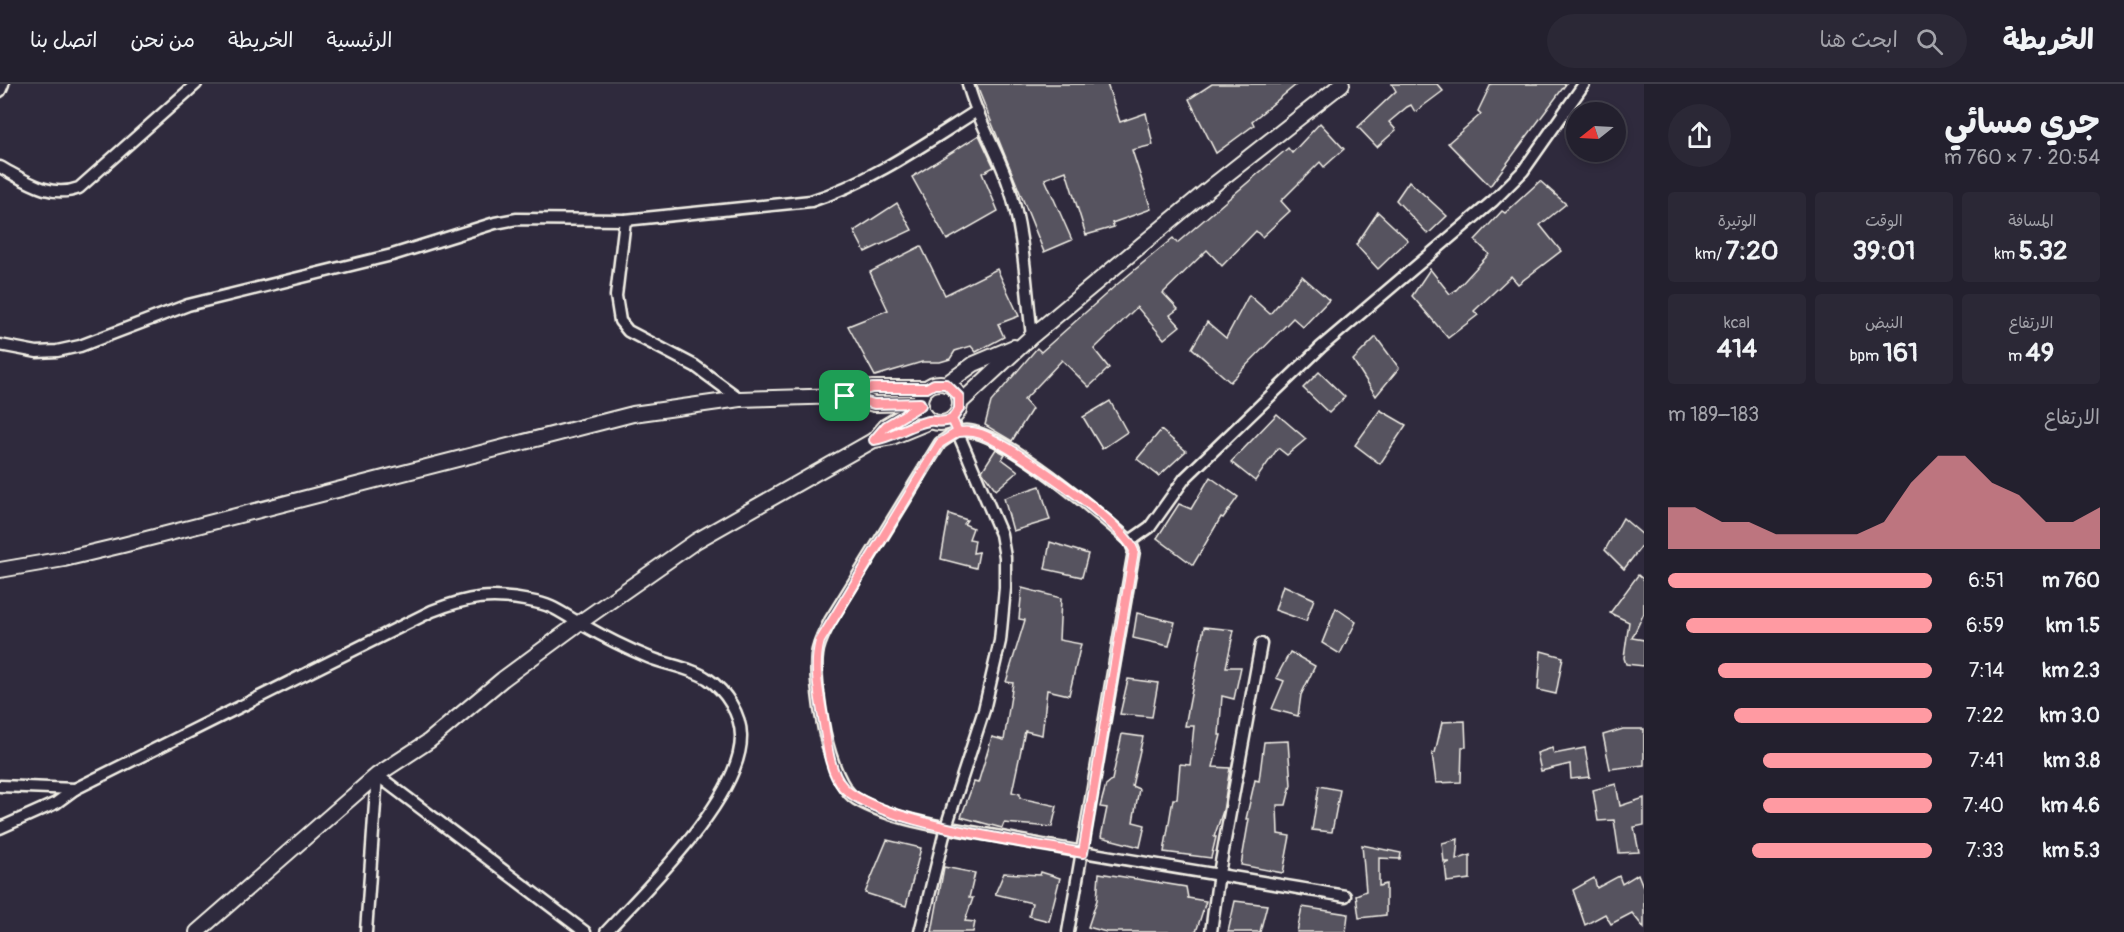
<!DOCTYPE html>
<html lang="ar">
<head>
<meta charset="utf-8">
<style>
  body { margin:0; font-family:Pangolin,"Playpen Sans Arabic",sans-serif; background:#2b2836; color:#f1f3f6; direction:rtl; height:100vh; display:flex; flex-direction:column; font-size:22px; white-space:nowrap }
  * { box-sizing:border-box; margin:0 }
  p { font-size:20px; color:#a3a3aa }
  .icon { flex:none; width:33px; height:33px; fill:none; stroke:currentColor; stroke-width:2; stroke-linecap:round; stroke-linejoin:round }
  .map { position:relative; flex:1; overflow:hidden; direction:ltr }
  .details { display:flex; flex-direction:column; background:#23202e; width:480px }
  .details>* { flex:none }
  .needle { width:39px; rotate:252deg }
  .tools { position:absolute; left:1566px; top:18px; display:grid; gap:12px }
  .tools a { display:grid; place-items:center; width:60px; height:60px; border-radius:50%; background:#23202e; box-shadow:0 3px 9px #0003,0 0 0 2px #403e4a; font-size:30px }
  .pin { position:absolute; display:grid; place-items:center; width:51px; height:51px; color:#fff; margin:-26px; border-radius:12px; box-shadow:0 3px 9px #0006 }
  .round { display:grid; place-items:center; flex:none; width:63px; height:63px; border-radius:32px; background:#2b2836 }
  .head { display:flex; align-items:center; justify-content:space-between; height:102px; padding:0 24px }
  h1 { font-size:33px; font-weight:700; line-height:45px }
  .stats { display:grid; grid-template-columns:repeat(3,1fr); gap:9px; height:102px; padding:6px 24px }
  .stats div { display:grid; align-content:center; border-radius:6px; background:#2b2836; text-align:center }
  .stats b { font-size:26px; font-weight:700 }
  .stats small { font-size:16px; font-weight:400 }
  .stats p { font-size:16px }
  .chart { height:168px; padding:12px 24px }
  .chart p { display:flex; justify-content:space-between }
  .chart svg { width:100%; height:108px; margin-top:6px; fill:#ff9aa2; opacity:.7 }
  ul { padding:0 24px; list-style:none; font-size:20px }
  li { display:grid; grid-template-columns:96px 72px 1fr; align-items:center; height:45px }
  li i { height:15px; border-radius:8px; background:#ff9aa2 }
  header { display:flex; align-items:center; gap:36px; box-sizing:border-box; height:84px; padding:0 30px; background:#23202e; border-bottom:2px solid #403e4a }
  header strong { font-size:28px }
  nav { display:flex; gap:33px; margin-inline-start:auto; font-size:21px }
  .search { width:420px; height:54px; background:#2b2836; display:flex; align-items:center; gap:15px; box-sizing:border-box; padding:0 21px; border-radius:33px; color:#a3a3aa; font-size:22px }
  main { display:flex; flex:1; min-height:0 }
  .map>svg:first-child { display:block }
  .building { fill:#56525f; stroke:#f4f1e8; stroke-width:1.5 }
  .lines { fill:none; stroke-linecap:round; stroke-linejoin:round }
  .minor-casing { stroke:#f4f1e8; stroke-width:15 }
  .tertiary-casing { stroke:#f4f1e8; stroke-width:18 }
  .minor { stroke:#2f2a3d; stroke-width:10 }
  .tertiary { stroke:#2f2a3d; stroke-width:14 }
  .route-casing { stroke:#fff; stroke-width:12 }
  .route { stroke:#ff9aa2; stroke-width:8 }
</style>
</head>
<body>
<header>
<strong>الخريطة</strong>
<div class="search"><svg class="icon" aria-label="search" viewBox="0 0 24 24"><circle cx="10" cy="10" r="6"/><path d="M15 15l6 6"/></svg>ابحث هنا</div>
<nav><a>الرئيسية</a><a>الخريطة</a><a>من نحن</a><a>اتصل بنا</a></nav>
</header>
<main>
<section class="details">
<div class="head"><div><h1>جري مسائي</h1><p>20:54 · 7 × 760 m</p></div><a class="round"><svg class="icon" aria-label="share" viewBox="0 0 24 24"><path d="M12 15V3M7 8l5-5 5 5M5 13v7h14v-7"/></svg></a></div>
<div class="stats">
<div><p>المسافة</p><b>5.32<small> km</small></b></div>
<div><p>الوقت</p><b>39:01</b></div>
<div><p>الوتيرة</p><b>7:20<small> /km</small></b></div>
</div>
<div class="stats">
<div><p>الارتفاع</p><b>49<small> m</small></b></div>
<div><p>النبض</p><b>161<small> bpm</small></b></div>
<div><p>kcal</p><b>414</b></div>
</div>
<div class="chart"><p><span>الارتفاع</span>183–189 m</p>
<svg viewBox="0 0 160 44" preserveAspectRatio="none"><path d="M0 44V27L10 27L20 33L30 33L40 38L50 38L60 38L70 38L80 33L90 17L100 6L110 6L120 17L130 22L140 33L150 33L160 27V44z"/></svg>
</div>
<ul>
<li><b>760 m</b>6:51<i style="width:100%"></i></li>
<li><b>1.5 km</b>6:59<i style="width:93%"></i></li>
<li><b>2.3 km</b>7:14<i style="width:81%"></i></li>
<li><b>3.0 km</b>7:22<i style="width:75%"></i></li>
<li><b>3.8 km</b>7:41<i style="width:64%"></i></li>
<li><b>4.6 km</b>7:40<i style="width:64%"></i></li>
<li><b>5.3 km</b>7:33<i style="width:68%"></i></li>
</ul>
</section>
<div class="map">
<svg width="1644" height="848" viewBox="0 0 1644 848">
  <rect width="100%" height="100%" fill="#2f2a3d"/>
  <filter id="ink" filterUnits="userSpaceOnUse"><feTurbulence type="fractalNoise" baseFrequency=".0167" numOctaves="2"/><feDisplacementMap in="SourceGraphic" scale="12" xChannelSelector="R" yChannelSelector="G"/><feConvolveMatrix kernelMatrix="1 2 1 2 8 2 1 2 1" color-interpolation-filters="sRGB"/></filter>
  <g filter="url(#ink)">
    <g class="building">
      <polygon points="976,0 1107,0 1120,38 1146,29 1153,61 1132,66 1151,125 1112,139 1114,143 1086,151 1066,87 1045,95 1072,156 1044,168"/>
      <polygon points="1212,0 1297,0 1252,37 1254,41 1216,69 1189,15"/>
      <polygon points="1392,0 1437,0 1443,7 1415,28 1411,21 1407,23 1389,38 1396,46 1377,63 1358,43 1396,7"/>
      <polygon points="1491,0 1566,0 1490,102 1448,59 1481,30 1478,27"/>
      <polygon points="1320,39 1344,65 1324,83 1320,78 1281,117 1290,127 1262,153 1256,147 1222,182 1207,166 1163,209 1178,225 1170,231 1180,242 1164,255 1137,223 1094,265 1109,284 1089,303 1062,276 1024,316 1032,325 1012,357 985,341 991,318 1037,264 1041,268 1114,203 1173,154 1177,159 1288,64 1292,69"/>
      <polygon points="979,51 994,83 982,89 998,127 947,156 912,93"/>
      <polygon points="1409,97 1447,132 1428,150 1396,116"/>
      <polygon points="1540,97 1566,120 1540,141 1561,167 1518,200 1511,192 1474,227 1478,231 1448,254 1412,212 1430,185 1450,210 1456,206 1489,170 1475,156 1502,127 1505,129"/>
      <polygon points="897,119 912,146 865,168 854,147"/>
      <polygon points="1378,128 1408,156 1378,185 1356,161"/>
      <polygon points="921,162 945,211 997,185 1019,232 998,240 1004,253 976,268 971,262 955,267 950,275 940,278 922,278 875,292 848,242 888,226 870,188"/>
      <polygon points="1302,192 1329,216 1303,243 1293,234 1230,298 1192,264 1207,238 1226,254 1249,211 1270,230"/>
      <polygon points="1376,253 1399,284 1376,312 1353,276"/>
      <polygon points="1319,288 1345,313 1329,329 1303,304"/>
      <polygon points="1110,317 1127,348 1102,365 1083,333"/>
      <polygon points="1380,326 1406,341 1380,380 1355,361"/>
      <polygon points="1277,330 1306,355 1287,371 1278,364 1255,397 1231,378"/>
      <polygon points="1161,346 1186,367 1159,392 1137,375"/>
      <polygon points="996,365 1005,370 1002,375 1018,387 996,406 982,387"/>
      <polygon points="1210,393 1238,413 1223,434 1221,433 1193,481 1157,454 1179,420 1191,425"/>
      <polygon points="1040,402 1050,436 1013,447 1004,414"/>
      <polygon points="949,430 967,436 964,440 973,444 969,455 975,456 973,469 979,468 976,484 941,475"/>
      <polygon points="1623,434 1644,452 1644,459 1624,485 1605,466"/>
      <polygon points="1050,458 1088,470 1082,493 1045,485"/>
      <polygon points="1638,491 1644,496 1644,529 1632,554 1644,556 1644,582 1626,580 1624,574 1629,538 1610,529"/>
      <polygon points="1283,501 1314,515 1306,537 1275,526"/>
      <polygon points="1022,504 1061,514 1059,556 1081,560 1069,611 1047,606 1042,651 1025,647 1012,708 1020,710 1020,714 1057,722 1052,743 1004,739 1002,744 961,733 974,698 978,699 992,653 1004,656 1013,599 1006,598 1025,536 1019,535"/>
      <polygon points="1336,524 1356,538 1340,570 1322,559"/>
      <polygon points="1137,529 1175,538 1169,562 1133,554"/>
      <polygon points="1204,543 1234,546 1226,583 1241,583 1234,615 1222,612 1219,651 1221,651 1213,683 1230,684 1223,727 1214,753 1216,753 1211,774 1164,768 1173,715 1177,715 1180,680 1190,681 1194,642 1185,642"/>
      <polygon points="1541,567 1563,573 1556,610 1538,606"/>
      <polygon points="1290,568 1315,582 1301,611 1298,632 1272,625 1284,597 1276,594"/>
      <polygon points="1128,595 1158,599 1152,633 1120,630"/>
      <polygon points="1465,637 1466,663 1462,663 1461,698 1436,699 1432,669 1435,669 1442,638"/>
      <polygon points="1623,645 1644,645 1644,681 1610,685 1603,651"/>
      <polygon points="1122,650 1143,653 1132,702 1139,705 1133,738 1145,741 1140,763 1101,753 1107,724 1100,723 1106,701 1112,696"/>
      <polygon points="1288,657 1291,701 1286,721 1277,721 1278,750 1290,752 1283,789 1241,781 1249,735 1246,735 1255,696 1259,697 1264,658"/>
      <polygon points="1552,664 1554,670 1585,664 1590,693 1571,695 1570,680 1541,687 1537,669"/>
      <polygon points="1616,700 1620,722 1644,714 1644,741 1634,743 1639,768 1619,769 1614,736 1598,737 1593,706"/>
      <polygon points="1319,702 1340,706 1332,748 1312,746"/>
      <polygon points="1458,755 1456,776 1470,771 1470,795 1447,798 1445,780 1450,778 1444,778 1442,759"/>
      <polygon points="887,756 921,764 906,822 865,809"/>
      <polygon points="1362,761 1401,769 1400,775 1379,774 1379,802 1386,800 1386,831 1359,834 1356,811 1366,807"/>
      <polygon points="944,783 975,789 969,814 973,814 965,837 975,838 973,848 932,848"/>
      <polygon points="1041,788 1060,794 1049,837 1029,832 1032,819 995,810 1004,789 1040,791"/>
      <polygon points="1099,789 1186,803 1188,814 1206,817 1196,848 1106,848 1088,843 1097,816"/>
      <polygon points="1638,790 1644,805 1644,844 1632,829 1611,840 1605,830 1585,841 1573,806 1594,794 1597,804 1619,792 1622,800"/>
      <polygon points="1235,817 1267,821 1260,848 1228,848"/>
      <polygon points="1302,823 1348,830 1346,848 1297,848"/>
    </g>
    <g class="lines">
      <g class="minor-casing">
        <g id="minor">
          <path d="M968,0C977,36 998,67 1009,102C1024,147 1026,205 1032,252"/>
          <polyline points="0,7 3,0"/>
          <path d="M0,83C26,97 50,115 79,104L196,0"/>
          <polyline points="625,136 616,212 620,237 628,247 695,282 740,315"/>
          <path d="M0,261L37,268L57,267L80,262L188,221L392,171L495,139L517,135L625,136L811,117C870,98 923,61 975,28"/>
          <path d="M1130,457C1098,429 1010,353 969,347C958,345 949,353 940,359L830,537C825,548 818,559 817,571C813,602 828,698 856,715C895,738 957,745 1001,753C1115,775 1230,792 1345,812"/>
          <polyline points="377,691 585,848"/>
          <path d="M0,702L75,705L432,527C468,513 491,509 530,517C557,522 560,529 583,541C604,553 626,564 648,573C667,581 692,584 708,595C726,607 741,631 741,652C742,713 646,805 606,848"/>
          <polyline points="0,744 56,719 75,705"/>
          <polyline points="366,848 377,691"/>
          <polyline points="920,848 946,743 984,626 1000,557 1005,504 1005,473 1001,450 952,335"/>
          <polyline points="1068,848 1134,467 1130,457 1150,443 1185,394 1321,263 1493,117 1523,87 1584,0"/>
          <polyline points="1211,848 1219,789 1261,560"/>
        </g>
      </g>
      <g class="tertiary-casing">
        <g id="tertiary">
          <circle cx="940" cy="319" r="20"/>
          <polyline points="946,300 974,280 1014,263"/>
          <polyline points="847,312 874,320 920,319"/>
          <polyline points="960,319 1032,252 1216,99 1342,0"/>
          <polyline points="874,356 886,342 921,321"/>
          <polyline points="0,486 64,475 123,461 633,330 740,315 845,312 872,304 927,304"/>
          <polyline points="197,848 377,691 429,657 503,595 579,539 696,457 874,356 892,353 931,337"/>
        </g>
      </g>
      <use href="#minor" class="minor"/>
      <use href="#tertiary" class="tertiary"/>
    </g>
  </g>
  <g class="lines" filter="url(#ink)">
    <g class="route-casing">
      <path id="route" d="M845,312L874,320L920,319L921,321L886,342L874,356C894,353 910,340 929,337C937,336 943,340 952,335L958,348L940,359L820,557C813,582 819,609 823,634C827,656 828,686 843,703C876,739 1031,759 1083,769L1134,467C1124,439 1011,361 981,350C973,347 966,347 958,348L952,335L959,325V313L946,300H934L927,304H872L845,312"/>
    </g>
    <use href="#route" class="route"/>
  </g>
</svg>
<div class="tools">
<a><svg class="needle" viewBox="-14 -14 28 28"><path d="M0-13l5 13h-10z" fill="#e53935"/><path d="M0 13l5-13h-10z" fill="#a3a3aa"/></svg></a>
</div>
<div class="pin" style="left:845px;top:312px;background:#1e9e55"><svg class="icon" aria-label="arrive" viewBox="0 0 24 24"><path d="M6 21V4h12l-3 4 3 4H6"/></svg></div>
</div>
</main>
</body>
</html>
